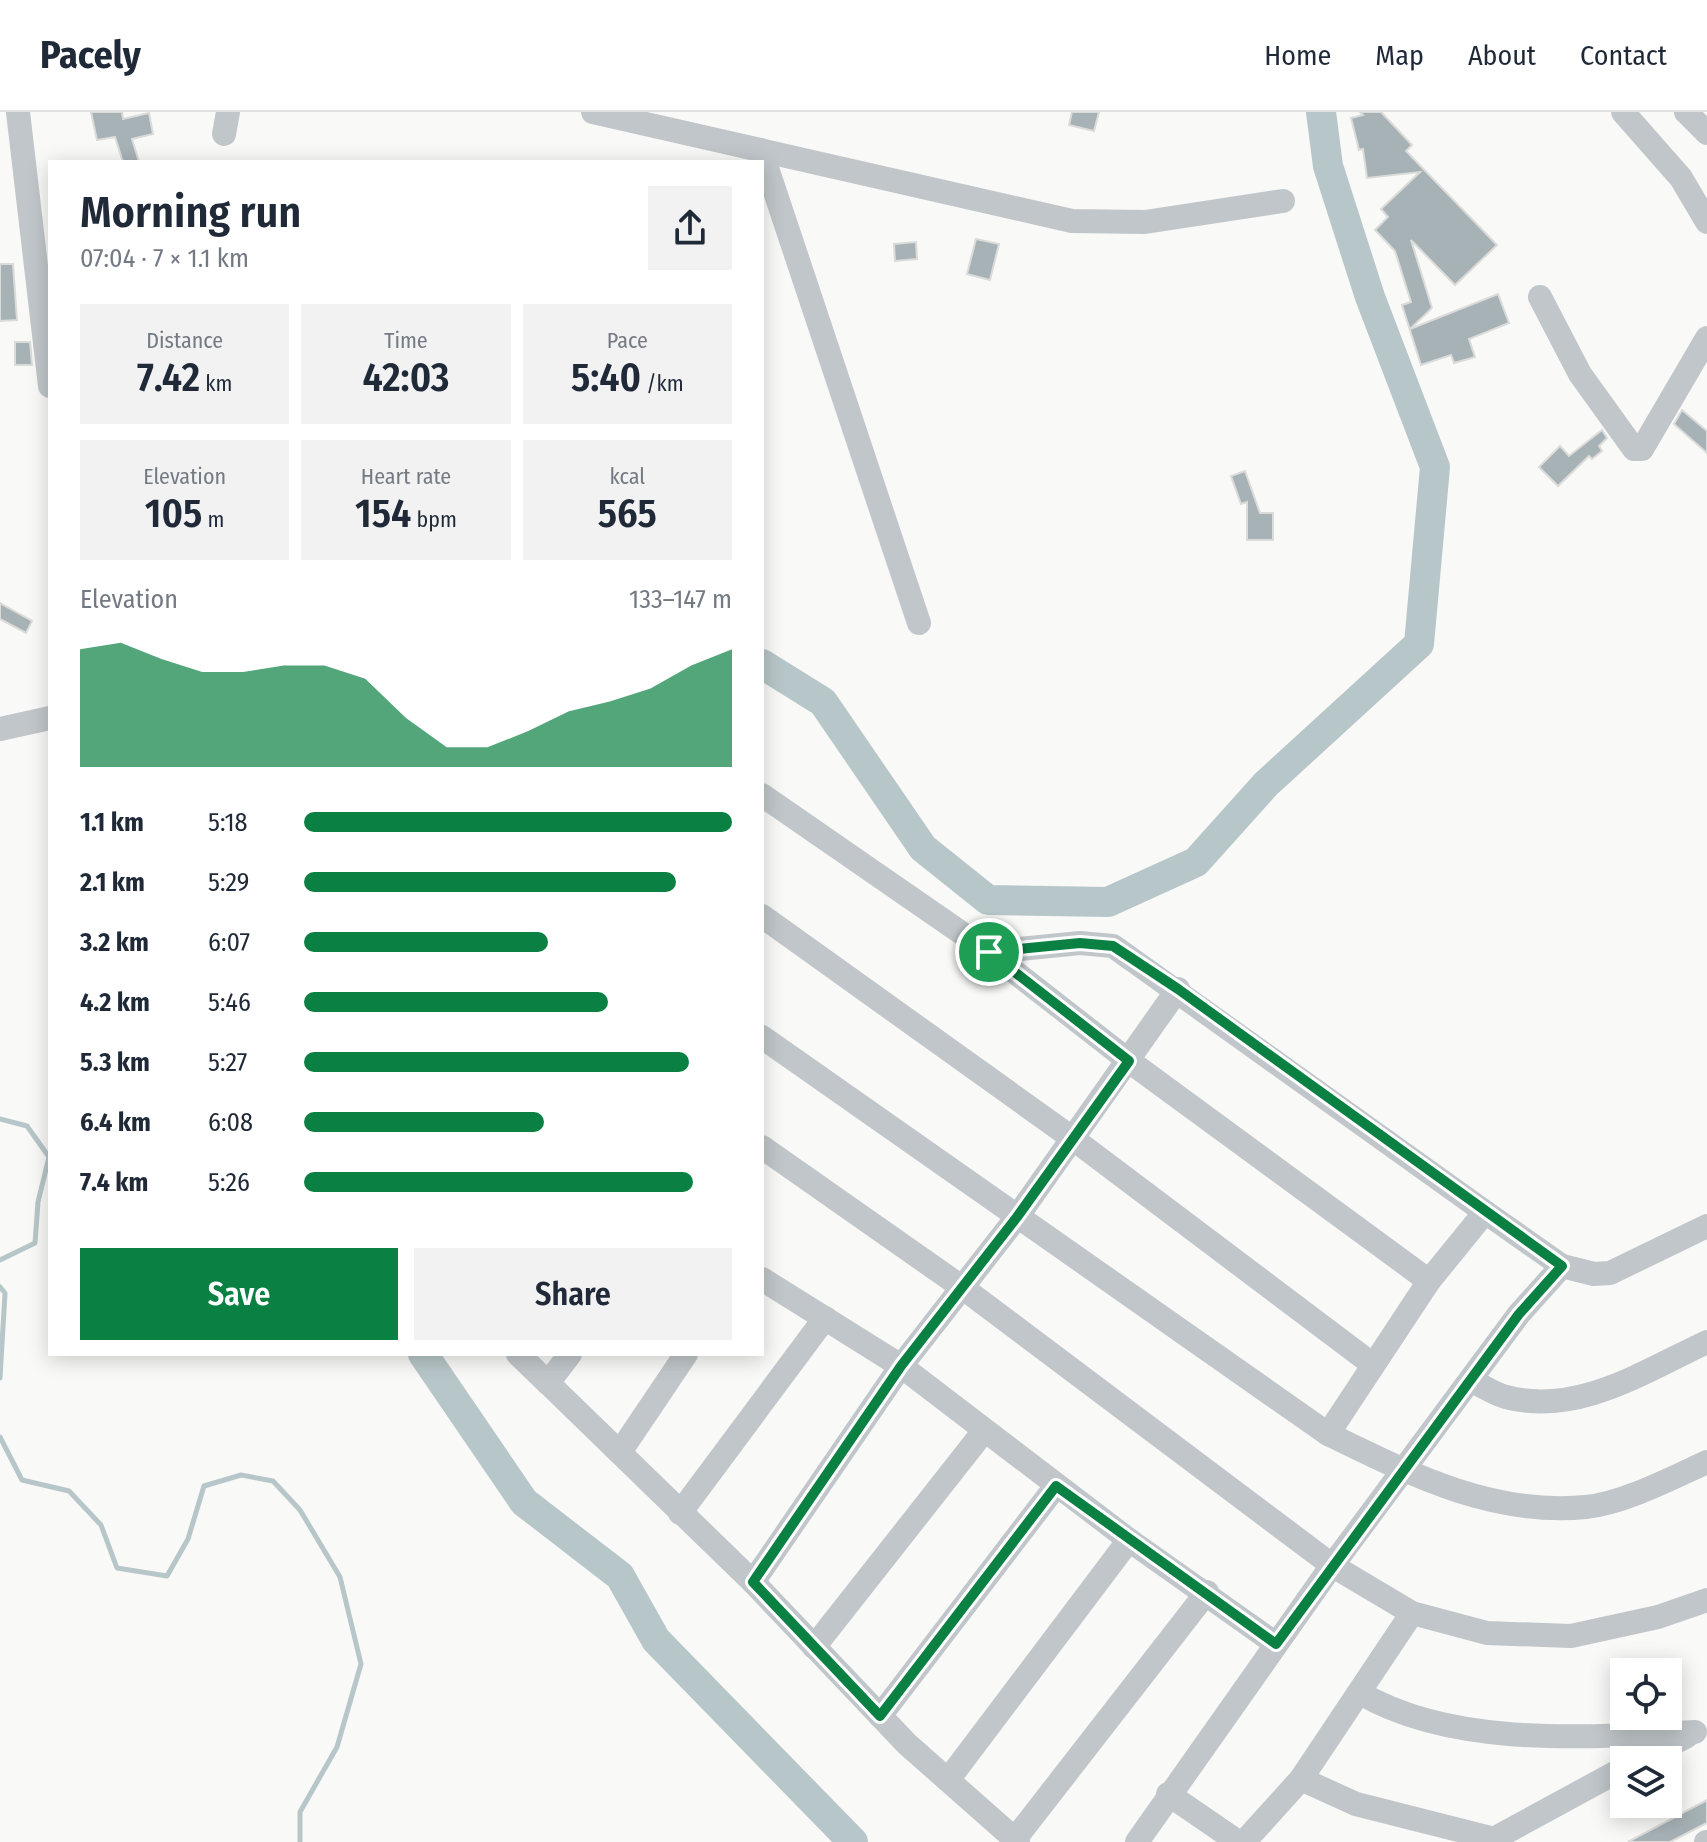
<!DOCTYPE html>
<html lang="en">
<head>
<meta charset="utf-8">
<style>
  body { margin:0; font-family:"Fira Sans Condensed",sans-serif; background:#f2f2f3; color:#1f2937; height:100vh; display:flex; flex-direction:column; font-size:30px; white-space:nowrap }
  * { box-sizing:border-box; margin:0 }
  p { font-size:26px; color:#747a83 }
  .icon { flex:none; width:44px; height:44px; fill:none; stroke:currentColor; stroke-width:2; stroke-linecap:round; stroke-linejoin:round }
  .map { position:relative; flex:1; overflow:hidden }
  .drawer { position:absolute; left:48px; top:48px; width:716px; height:1196px; display:flex; flex-direction:column; background:#fff; border-radius:0px; box-shadow:0 4px 20px #0003 }
  .drawer>* { flex:none }
  .tools { position:absolute; left:1610px; top:1546px; display:grid; gap:16px }
  .tools a { display:grid; place-items:center; width:72px; height:72px; border-radius:0px; background:#fff; box-shadow:0 4px 20px #0003; font-size:40px }
  .pin { position:absolute; display:grid; place-items:center; width:68px; height:68px; color:#fff; margin:-34px; border:4px solid #fff; border-radius:50%; box-shadow:0 2px 8px #0007 }
  .round { display:grid; place-items:center; flex:none; width:84px; height:84px; border-radius:0px; background:#f2f2f3 }
  .overview { display:flex; align-items:center; justify-content:space-between; height:136px; padding:0 32px }
  h1 { font-size:44px; font-weight:600; line-height:60px }
  .stats { display:grid; grid-template-columns:repeat(3,1fr); gap:12px; height:136px; padding:8px 32px }
  .stats div { display:grid; align-content:center; border-radius:0px; background:#f2f2f3; text-align:center }
  .stats b { font-size:40px; font-weight:600 }
  .stats small { font-size:22px; font-weight:400 }
  .stats p { font-size:22px }
  .chart { height:224px; padding:16px 32px }
  .chart p { display:flex; justify-content:space-between }
  .chart svg { width:100%; height:144px; margin-top:8px; fill:#0b8043; opacity:.7 }
  .cta { display:flex; gap:16px; margin-top:auto; padding:16px 32px }
  .cta a { flex:1; height:92px; border-radius:0px; background:#0b8043; color:#fff; font-size:32px; font-weight:600; line-height:92px; text-align:center }
  .cta a+a { background:#f2f2f3; color:#1f2937 }
  ul { padding:0 32px; list-style:none; font-size:26px }
  li { display:grid; grid-template-columns:128px 96px 1fr; align-items:center; height:60px }
  li i { height:20px; border-radius:10px; background:#0b8043 }
  header { display:flex; align-items:center; gap:48px; box-sizing:border-box; height:112px; padding:0 40px; background:#fff; border-bottom:2px solid #e0e1e3 }
  header strong { font-size:38px }
  nav { display:flex; gap:44px; margin-inline-start:auto; font-size:28px }
  .map>svg:first-child { display:block }
  .lines { fill:none; stroke-linecap:round; stroke-linejoin:round }
  .stream { stroke:#b7c6c8; stroke-width:5 }
  .river { stroke:#b7c6c8; stroke-width:30 }
  .building { fill:#a7b2b6; stroke:#dbdbd9; stroke-width:2 }
  .minor { stroke:#c0c6c9; stroke-width:24 }
  .route-casing { stroke:#fff; stroke-width:16 }
  .route { stroke:#0b8043; stroke-width:10 }
</style>
</head>
<body>
<header>
<strong>Pacely</strong>
<nav><a>Home</a><a>Map</a><a>About</a><a>Contact</a></nav>
</header>
<div class="map">
<svg width="1707" height="1730" viewBox="0 0 1707 1730">
  <rect width="100%" height="100%" fill="#f9f9f7"/>
  <g class="lines">
    <g class="stream">
      <polyline points="0,1007 27,1014 49,1045 38,1090 35,1131 0,1148"/>
      <polyline points="0,1175 5,1181 0,1266"/>
      <polyline points="0,1325 22,1368 69,1379 101,1413 117,1456 167,1464 188,1427 204,1374 241,1363 273,1369 300,1398 340,1465 361,1552 337,1635 300,1700 300,1730"/>
    </g>
    <g class="river">
      <polyline points="762,552 823,590 923,736 988,788 1108,790 1196,750 1266,672 1419,532 1435,355 1370,185 1328,54 1321,0"/>
      <polyline points="423,1242 524,1390 620,1464 656,1528 853,1730"/>
    </g>
  </g>
  <g class="building">
    <polygon points="91,0 122,0 123,7 149,1 153,22 132,27 139,50 123,50 115,25 97,28"/>
    <polygon points="1072,0 1099,0 1094,19 1069,13"/>
    <polygon points="1360,0 1381,0 1412,33 1406,39 1497,133 1455,173 1411,128 1432,196 1410,217 1498,182 1509,211 1469,227 1475,245 1454,251 1451,243 1421,253 1402,193 1411,190 1395,139 1375,118 1388,105 1381,97 1420,60 1367,66 1363,37 1359,38 1351,6 1363,3"/>
    <polygon points="976,127 999,132 990,168 967,162"/>
    <polygon points="916,130 917,147 895,149 894,132"/>
    <polygon points="0,152 13,152 17,208 0,209"/>
    <polygon points="15,230 30,230 32,253 15,253"/>
    <polygon points="1682,298 1707,319 1707,341 1674,312"/>
    <polygon points="1602,318 1607,326 1599,334 1602,339 1592,347 1589,344 1558,374 1539,355 1560,334 1569,344"/>
    <polygon points="1245,359 1260,401 1273,401 1273,428 1247,428 1247,390 1241,392 1231,364"/>
    <polygon points="0,491 32,509 26,521 0,507"/>
    <polygon points="1707,1688 1707,1711 1701,1714 1670,1730 1628,1730"/>
  </g>
  <g class="lines">
    <g class="minor">
      <polyline points="18,0 50,274"/>
      <polyline points="593,0 1072,109 1145,110 1283,89"/>
      <polyline points="1623,0 1681,66 1707,110"/>
      <polyline points="1686,0 1707,21"/>
      <polyline points="224,22 228,0"/>
      <polyline points="761,38 919,511"/>
      <polyline points="1540,185 1580,262 1634,337 1642,337 1707,226"/>
      <polyline points="0,617 50,606"/>
      <polyline points="762,683 989,840 1129,949 1429,1169"/>
      <polyline points="762,804 1072,1026 1372,1252"/>
      <polyline points="989,840 1080,831 1113,834 1485,1100 1429,1169 1328,1322"/>
      <path d="M762,925L1328,1322C1410,1362 1492,1404 1586,1395C1624,1391 1672,1366 1707,1350"/>
      <polyline points="762,1035 963,1176 1333,1454 1412,1501 1487,1521 1571,1524 1658,1505 1707,1488"/>
      <polyline points="1485,1100 1562,1154"/>
      <polyline points="762,1167 901,1254 1129,1428"/>
      <polyline points="518,1242 548,1271"/>
      <polyline points="570,1242 548,1271 753,1470 901,1254 1017,1105 1178,877"/>
      <path d="M1472,1269C1483,1274 1494,1282 1506,1285C1577,1304 1645,1259 1707,1230"/>
      <polyline points="620,1340 686,1242"/>
      <polyline points="680,1401 825,1206"/>
      <polyline points="753,1470 907,1632 1018,1730"/>
      <polyline points="814,1535 984,1319"/>
      <path d="M1360,1581C1454,1636 1589,1625 1695,1620"/>
      <polyline points="880,1604 1056,1374"/>
      <polyline points="1641,1648 1687,1624"/>
      <polyline points="1301,1667 1356,1692 1494,1727"/>
      <polyline points="948,1668 1129,1428 1276,1532"/>
      <polyline points="1168,1682 1238,1730"/>
      <polyline points="1015,1727 1207,1480"/>
      <polyline points="1137,1730 1326,1462 1519,1202 1562,1154 1594,1162 1610,1161 1707,1114"/>
      <polyline points="1244,1730 1301,1667 1412,1501"/>
      <polyline points="1488,1730 1624,1656"/>
      <polyline points="1706,1730 1707,1730"/>
    </g>
  </g>
  <g class="lines">
    <g class="route-casing">
      <polygon id="route" points="1080,831 1113,834 1178,877 1562,1154 1519,1202 1276,1532 1056,1374 880,1604 753,1470 901,1254 1017,1105 1129,949 989,840"/>
    </g>
    <use href="#route" class="route"/>
  </g>
</svg>
<div class="tools">
<a><svg class="icon" aria-label="locate" viewBox="0 0 24 24"><circle cx="12" cy="12" r="6"/><path d="M12 2v4M12 18v4M2 12h4M18 12h4"/></svg></a>
<a><svg class="icon" aria-label="layers" viewBox="0 0 24 24"><path d="M12 4l9 5-9 5-9-5zM3 14l9 5 9-5"/></svg></a>
</div>
<div class="pin" style="left:989px;top:840px;background:#1e9e55"><svg class="icon" aria-label="arrive" viewBox="0 0 24 24"><path d="M6 21V4h12l-3 4 3 4H6"/></svg></div>
<section class="drawer">
<div class="overview"><div><h1>Morning run</h1><p>07:04 · 7 × 1.1 km</p></div><a class="round"><svg class="icon" aria-label="share" viewBox="0 0 24 24"><path d="M12 15V3M7 8l5-5 5 5M5 13v7h14v-7"/></svg></a></div>
<div class="stats">
<div><p>Distance</p><b>7.42<small> km</small></b></div>
<div><p>Time</p><b>42:03</b></div>
<div><p>Pace</p><b>5:40<small> /km</small></b></div>
</div>
<div class="stats">
<div><p>Elevation</p><b>105<small> m</small></b></div>
<div><p>Heart rate</p><b>154<small> bpm</small></b></div>
<div><p>kcal</p><b>565</b></div>
</div>
<div class="chart"><p><span>Elevation</span>133–147 m</p>
<svg viewBox="0 0 160 44" preserveAspectRatio="none"><path d="M0 44V8L10 6L20 11L30 15L40 15L50 13L60 13L70 17L80 29L90 38L100 38L110 33L120 27L130 24L140 20L150 13L160 8V44z"/></svg>
</div>
<ul>
<li><b>1.1 km</b>5:18<i style="width:100%"></i></li>
<li><b>2.1 km</b>5:29<i style="width:87%"></i></li>
<li><b>3.2 km</b>6:07<i style="width:57%"></i></li>
<li><b>4.2 km</b>5:46<i style="width:71%"></i></li>
<li><b>5.3 km</b>5:27<i style="width:90%"></i></li>
<li><b>6.4 km</b>6:08<i style="width:56%"></i></li>
<li><b>7.4 km</b>5:26<i style="width:91%"></i></li>
</ul>
<div class="cta"><a>Save</a><a>Share</a></div>
</section>
</div>
</body>
</html>
